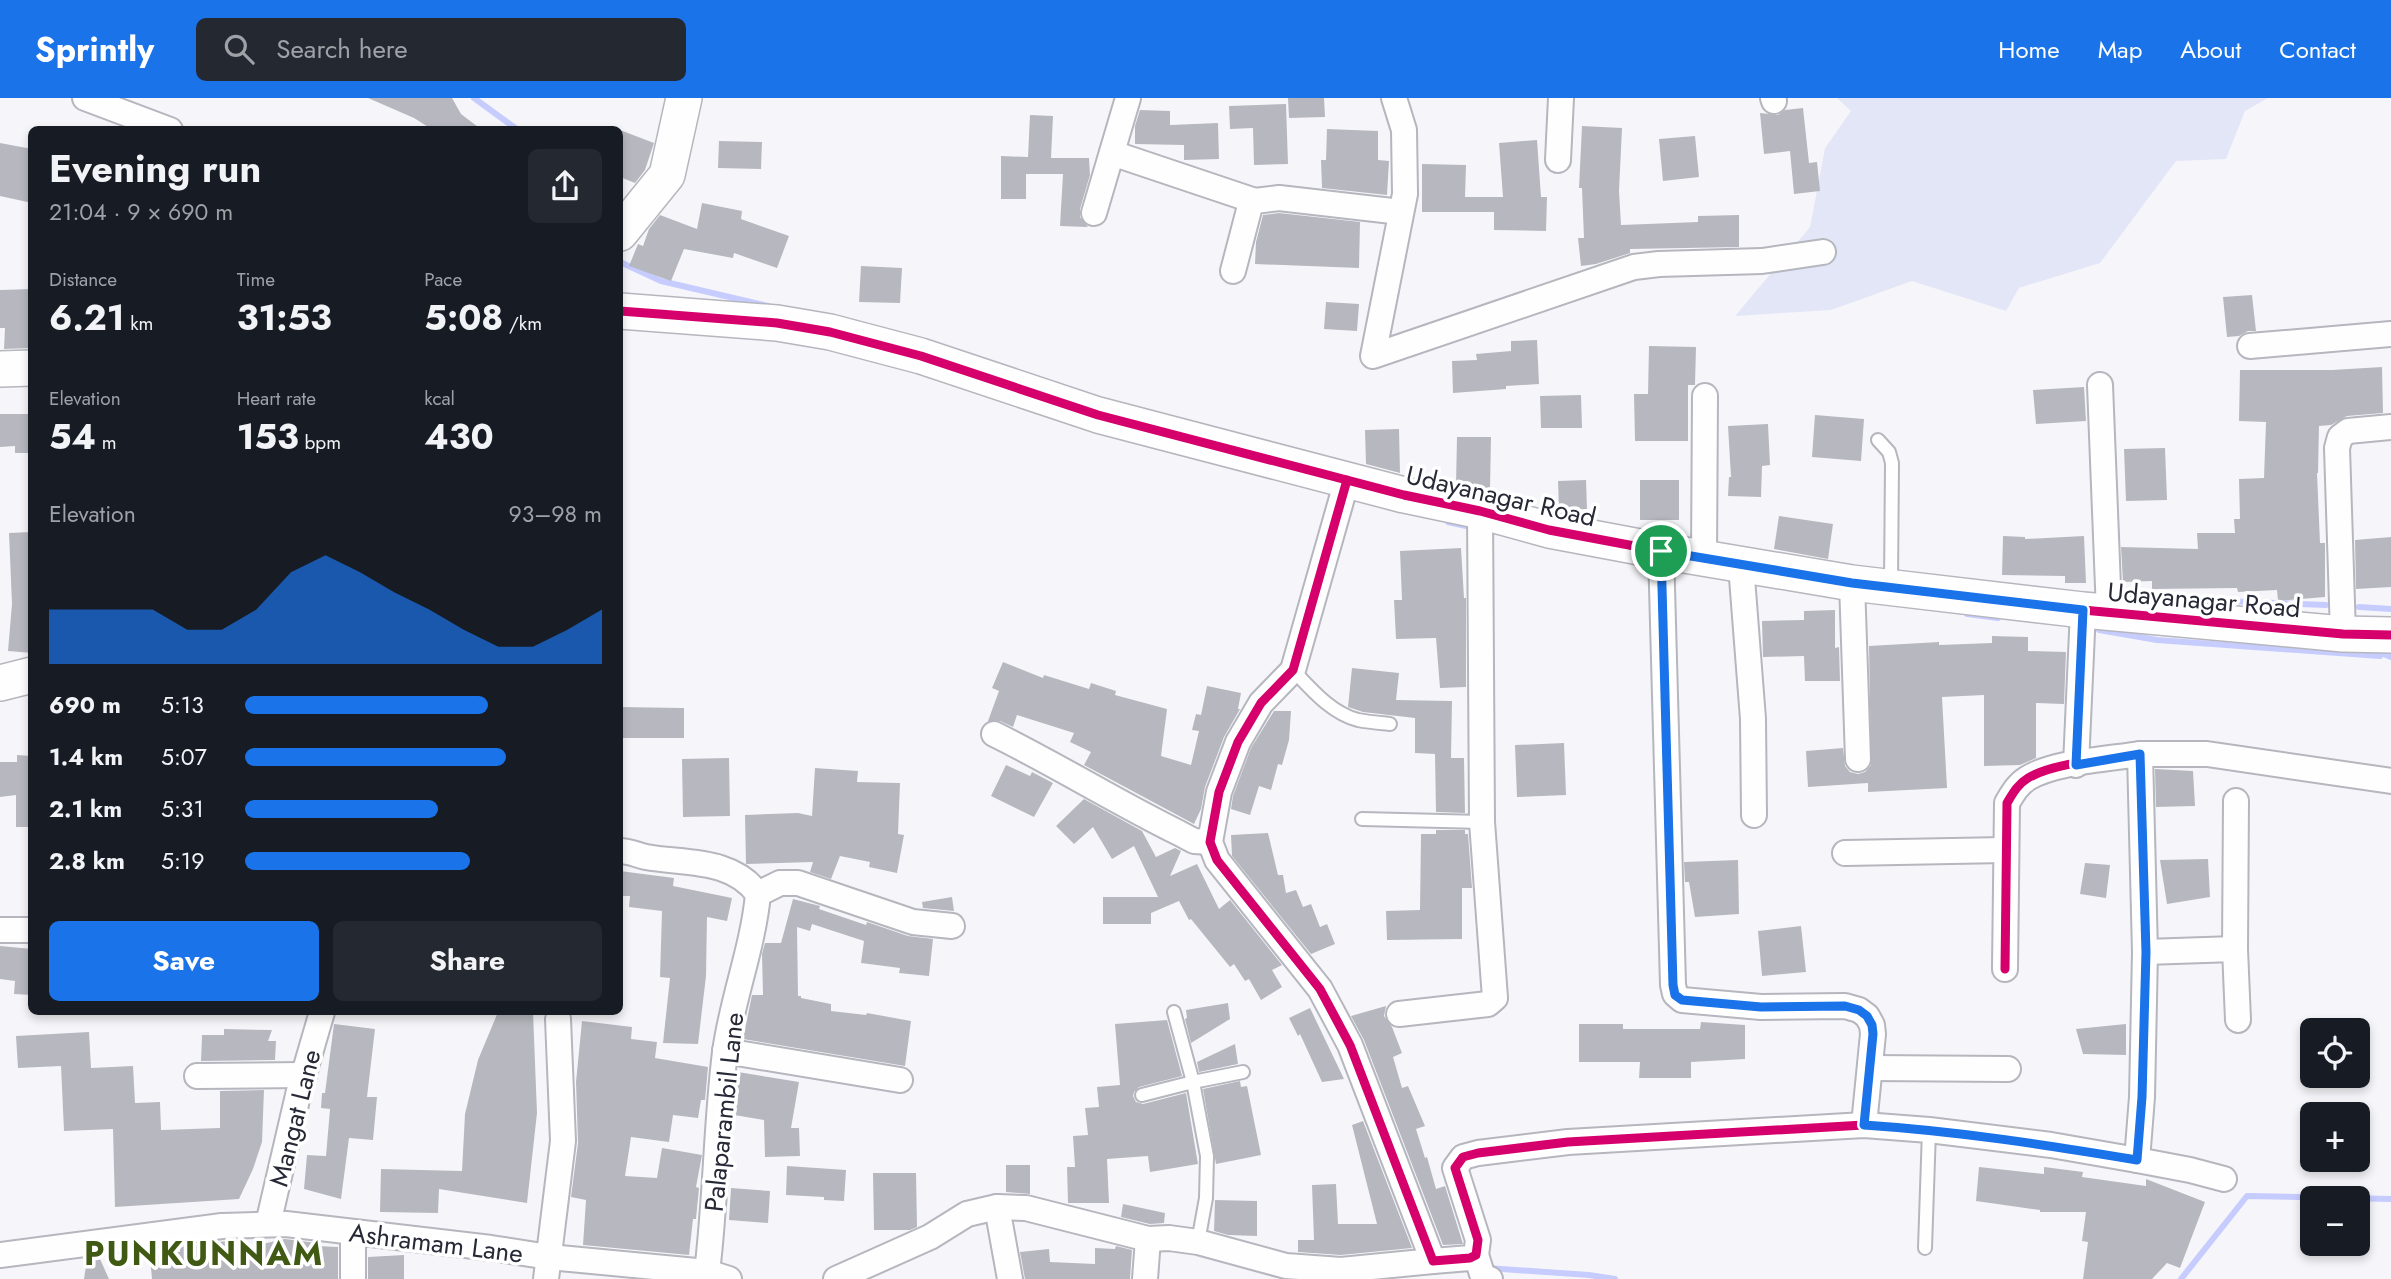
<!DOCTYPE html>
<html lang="en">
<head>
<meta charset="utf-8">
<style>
  body { margin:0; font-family:Jost,sans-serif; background:#242831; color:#f1f3f6; height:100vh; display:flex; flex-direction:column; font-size:26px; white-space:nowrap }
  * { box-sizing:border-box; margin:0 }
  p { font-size:23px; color:#9ea1a6 }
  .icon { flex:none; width:38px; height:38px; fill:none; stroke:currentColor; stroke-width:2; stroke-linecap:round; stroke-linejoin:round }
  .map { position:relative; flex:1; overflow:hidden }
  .details { position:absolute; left:28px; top:28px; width:595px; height:889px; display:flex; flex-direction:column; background:#171b24; border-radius:10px; box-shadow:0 4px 10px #0003 }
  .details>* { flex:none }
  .fabs { position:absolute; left:2300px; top:920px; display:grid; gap:14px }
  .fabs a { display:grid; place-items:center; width:70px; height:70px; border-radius:10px; background:#171b24; box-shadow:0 4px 10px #0003; font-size:35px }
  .pin { position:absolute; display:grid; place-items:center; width:60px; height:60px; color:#fff; margin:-30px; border:4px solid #fff; border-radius:50%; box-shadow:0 2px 7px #0007 }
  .round { display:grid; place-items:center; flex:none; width:74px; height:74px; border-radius:10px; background:#242831 }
  .overview { display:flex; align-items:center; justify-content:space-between; height:119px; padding:0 21px }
  h1 { font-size:38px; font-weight:700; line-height:52px }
  .stats { display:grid; grid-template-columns:repeat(3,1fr); gap:10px; height:119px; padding:7px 21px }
  .stats div { display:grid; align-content:center }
  .stats b { font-size:35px; font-weight:700 }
  .stats small { font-size:19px; font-weight:400 }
  .stats p { font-size:19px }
  .chart { height:196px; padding:14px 21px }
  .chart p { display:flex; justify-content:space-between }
  .chart svg { width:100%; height:126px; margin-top:7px; fill:#1a73e8; opacity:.7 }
  .action { display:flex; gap:14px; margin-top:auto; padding:14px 21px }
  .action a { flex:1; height:80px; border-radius:10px; background:#1a73e8; color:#fff; font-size:28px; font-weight:700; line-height:80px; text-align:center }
  .action a+a { background:#242831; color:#f1f3f6 }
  ul { padding:0 21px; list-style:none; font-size:23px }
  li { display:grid; grid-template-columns:112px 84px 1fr; align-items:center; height:52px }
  li i { height:18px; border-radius:9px; background:#1a73e8 }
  header { display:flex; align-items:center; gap:42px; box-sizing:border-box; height:98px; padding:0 35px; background:#1a73e8; color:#fff }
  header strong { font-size:33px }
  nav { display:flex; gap:38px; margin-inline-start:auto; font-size:24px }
  .search { width:490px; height:63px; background:#242831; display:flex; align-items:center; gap:18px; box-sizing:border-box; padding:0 24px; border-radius:10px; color:#9ea1a6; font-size:26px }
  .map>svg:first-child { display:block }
  .green { fill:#e3e6f7 }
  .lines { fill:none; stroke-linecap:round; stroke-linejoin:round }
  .stream { stroke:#c6ccfe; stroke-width:6 }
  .building { fill:#b7b7bf }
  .lane-casing { stroke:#b5b6be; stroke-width:16 }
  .street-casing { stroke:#b5b6be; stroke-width:28 }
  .secondary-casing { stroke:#b5b6be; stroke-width:38 }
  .lane { stroke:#fefefe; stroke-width:12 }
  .street { stroke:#fefefe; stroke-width:24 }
  .secondary { stroke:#fefefe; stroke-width:35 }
  .cycleway-casing { stroke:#fff; stroke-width:13 }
  .cycleway { stroke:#d6006c; stroke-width:9 }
  .route-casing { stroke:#fff; stroke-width:14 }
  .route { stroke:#1a73e8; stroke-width:9 }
  .labels { text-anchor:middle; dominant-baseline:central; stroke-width:7; stroke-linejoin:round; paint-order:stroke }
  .street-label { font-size:26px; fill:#272936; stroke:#fff }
  .district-label { font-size:33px; font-weight:bold; letter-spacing:2px; fill:#405a14; stroke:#fff }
</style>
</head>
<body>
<header>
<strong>Sprintly</strong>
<div class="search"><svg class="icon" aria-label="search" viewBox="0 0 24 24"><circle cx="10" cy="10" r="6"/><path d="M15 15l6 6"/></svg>Search here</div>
<nav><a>Home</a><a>Map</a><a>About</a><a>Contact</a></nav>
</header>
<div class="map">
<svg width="2391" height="1181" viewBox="0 0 2391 1181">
  <rect width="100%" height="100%" fill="#f6f6fa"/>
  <polygon class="green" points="1837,0 2268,0 2245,13 2226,61 2176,63 2100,165 2019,190 2006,213 1912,183 1831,212 1735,218 1810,129 1825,50 1851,13"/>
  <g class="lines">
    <g class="stream">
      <polyline points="474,0 518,32"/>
      <polyline points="620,164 661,183 768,208"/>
      <polyline points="1448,424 1475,430"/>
      <polyline points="2126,499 2326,507"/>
      <polyline points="2359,509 2391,511"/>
      <polyline points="1967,516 1998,520"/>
      <polyline points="2099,532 2157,542 2380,558"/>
      <polyline points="2376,553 2391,559"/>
      <polyline points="1488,1170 1589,1177 1615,1181"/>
      <polyline points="2181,1181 2247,1098 2391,1101"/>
    </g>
  </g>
  <g class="building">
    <polygon points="368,0 452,0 461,16 482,32 433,32 414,20"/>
    <polygon points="1288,0 1324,0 1325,19 1289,20"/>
    <polygon points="1286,6 1288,66 1254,67 1253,30 1230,31 1229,8"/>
    <polygon points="1803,10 1809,65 1817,64 1820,93 1794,96 1790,53 1764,56 1760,15 1778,17 1785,12"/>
    <polygon points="1140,12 1170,13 1170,27 1218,25 1219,61 1184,62 1184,47 1135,46 1135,28"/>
    <polygon points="1030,17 1053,18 1051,60 1089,60 1090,77 1080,111 1080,119 1088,129 1060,128 1063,76 1026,76 1026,101 1001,101 1001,58 1028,59"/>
    <polygon points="1582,28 1622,30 1619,93 1621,127 1698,124 1698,118 1739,117 1739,149 1630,151 1630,155 1596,166 1581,168 1578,140 1584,140 1582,90 1579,90"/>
    <polygon points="1327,31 1378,33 1378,62 1389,63 1387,97 1322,90 1321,62 1326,62"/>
    <polygon points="620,32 654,45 645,72 635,85 620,79"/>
    <polygon points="1695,38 1699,79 1663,83 1659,41"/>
    <polygon points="1537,42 1541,99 1547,99 1546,133 1494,132 1494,114 1422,114 1422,66 1466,67 1465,99 1503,99 1499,45"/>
    <polygon points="719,43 762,44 761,71 718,70"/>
    <polygon points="0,45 32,51 32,105 0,98"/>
    <polygon points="702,105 742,113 741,121 789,138 777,170 734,155 733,160 684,151 671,183 629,168 638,146 643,148 649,131 660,117 697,131"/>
    <polygon points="1279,115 1360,124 1359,170 1255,166 1256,144 1263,117"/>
    <polygon points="861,168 902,170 900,205 859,204"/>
    <polygon points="32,191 32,250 4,251 5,230 0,230 0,192"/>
    <polygon points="2252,197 2256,233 2248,233 2239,238 2227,239 2223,199"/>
    <polygon points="1326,204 1359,206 1357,233 1324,231"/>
    <polygon points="1537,242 1539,286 1506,288 1506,291 1453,295 1452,263 1477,262 1476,256 1511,253 1511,243"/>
    <polygon points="1649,248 1696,249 1695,287 1688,287 1688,343 1635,343 1634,296 1648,296"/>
    <polygon points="2382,269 2383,315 2347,318 2331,327 2319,328 2318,375 2317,375 2320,445 2325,445 2325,499 2278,503 2277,492 2238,494 2237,490 2152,491 2152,483 2123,484 2121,449 2198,451 2197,435 2235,435 2234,421 2240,421 2239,381 2264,380 2266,324 2239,323 2240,272 2332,272"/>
    <polygon points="2084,289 2086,323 2036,326 2033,292"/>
    <polygon points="1581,297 1582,330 1541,330 1540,298"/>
    <polygon points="0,316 32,316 32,355 15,355 15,348 0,349"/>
    <polygon points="1815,317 1864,321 1861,363 1812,359"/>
    <polygon points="1768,326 1770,367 1762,368 1761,399 1728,398 1729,379 1731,379 1728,328"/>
    <polygon points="1399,331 1400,375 1366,366 1365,332"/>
    <polygon points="1457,339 1491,339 1490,391 1456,387"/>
    <polygon points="2165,350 2167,402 2126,403 2124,351"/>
    <polygon points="1586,382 1587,411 1559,412 1558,383"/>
    <rect x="1640" y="382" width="39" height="40"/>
    <polygon points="1779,418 1833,426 1828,461 1774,451"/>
    <polygon points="32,434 32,555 8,553 12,506 9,435"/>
    <polygon points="2003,438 2025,439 2025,441 2084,438 2086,485 2065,485 2065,478 2002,477"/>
    <polygon points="2391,439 2391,489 2356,491 2355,442"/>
    <polygon points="1461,450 1464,500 1466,500 1466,589 1440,590 1436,540 1396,541 1394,502 1402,502 1400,453"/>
    <polygon points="1835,512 1835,550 1839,549 1840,583 1805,583 1804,558 1763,559 1762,523 1804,522 1804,513"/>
    <polygon points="1992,538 2028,539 2028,553 2066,554 2064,606 2036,605 2036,660 2020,667 1984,668 1984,597 1942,599 1947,690 1868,694 1868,685 1808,689 1806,653 1843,650 1845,668 1850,674 1858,676 1865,674 1871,667 1869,548 1939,544 1939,547 1992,545"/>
    <polygon points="1003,564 1043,580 1044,577 1089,591 1091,585 1116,593 1115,597 1167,611 1161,658 1191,667 1199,633 1192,632 1196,616 1201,617 1207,588 1241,595 1238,611 1240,611 1224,639 1205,689 1201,711 1194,726 1084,667 1091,654 1070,644 1074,635 1017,617 1013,629 1000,623 988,623 999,593 992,590"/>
    <polygon points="1352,570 1399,575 1396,602 1452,603 1451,660 1464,660 1465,715 1436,714 1435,656 1415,655 1415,620 1363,614 1348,609"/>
    <polygon points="620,609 684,610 684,640 620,640"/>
    <polygon points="1274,613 1291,613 1289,642 1282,667 1278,666 1271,692 1259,688 1250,717 1231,711 1233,698 1251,650"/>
    <polygon points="1564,645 1566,697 1517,699 1515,647"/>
    <polygon points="17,657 32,658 32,729 16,729 16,697 0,699 0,664 17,664"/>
    <polygon points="729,660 730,718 683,719 682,661"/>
    <polygon points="1006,667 1030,678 1032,674 1053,685 1034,719 991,698"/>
    <polygon points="815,670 858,673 857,684 900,685 898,736 904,737 897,775 869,769 870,764 840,758 831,781 810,774 813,764 746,766 745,717 798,715 812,718"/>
    <polygon points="2155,671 2193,673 2195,708 2156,709"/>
    <polygon points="1084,701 1142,733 1156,759 1175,750 1181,753 1170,778 1197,766 1219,811 1230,802 1282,867 1272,872 1282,889 1261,902 1249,881 1245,883 1234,866 1230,869 1191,821 1189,822 1179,803 1151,815 1151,826 1103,826 1103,799 1158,799 1134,748 1112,761 1093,729 1074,746 1056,728"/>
    <polygon points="1436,732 1465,732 1465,736 1468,736 1472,790 1462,790 1462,841 1387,842 1386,813 1420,812 1421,736 1436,736"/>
    <polygon points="1268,735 1278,777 1283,777 1286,795 1296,792 1303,809 1311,806 1320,829 1327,826 1335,846 1311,856 1232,758 1231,737"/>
    <polygon points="2208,761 2210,799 2167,806 2160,762"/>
    <polygon points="1738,762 1739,816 1695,819 1689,784 1685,784 1684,764"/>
    <polygon points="2085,765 2110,767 2106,800 2080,796"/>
    <polygon points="620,773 674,780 673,788 732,800 727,823 707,819 706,878 698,946 663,945 670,880 660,879 662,813 629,809 630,798 620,798"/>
    <polygon points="952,799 954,813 923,810 922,804"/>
    <polygon points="793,801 820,808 819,811 866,827 867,824 908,838 933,841 929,878 899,875 900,870 861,865 864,843 812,826 810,833 797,829 798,898 801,898 801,900 831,906 831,913 866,917 867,915 911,923 905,968 743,941 752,897 763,897 762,856 765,845 781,845"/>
    <polygon points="1801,828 1806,874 1762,878 1758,833"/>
    <polygon points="0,848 32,851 32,897 14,896 15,883 0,881"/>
    <polygon points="1228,905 1230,921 1191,945 1185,921 1187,920 1186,912"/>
    <polygon points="1386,908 1384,918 1392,929 1402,955 1393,959 1402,990 1408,988 1425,1028 1416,1031 1425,1060 1427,1059 1436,1091 1445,1088 1463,1146 1443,1147 1364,942 1351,918"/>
    <polygon points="1310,910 1344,981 1322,984 1300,936 1298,938 1289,920"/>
    <polygon points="498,914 533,914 537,1015 527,1105 439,1091 438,1115 380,1114 381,1071 462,1073 465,1016 478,962"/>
    <polygon points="1167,922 1182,978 1139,989 1134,994 1133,998 1136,1004 1143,1006 1186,995 1198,1066 1150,1074 1148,1058 1107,1061 1109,1105 1068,1105 1067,1069 1075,1069 1073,1038 1088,1037 1085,1010 1099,1009 1097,989 1120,987 1115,926"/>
    <polygon points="582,923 632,929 631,941 657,944 655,960 708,969 705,1002 701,1002 698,1020 673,1017 669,1044 631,1039 625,1078 657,1080 662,1050 702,1057 696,1089 699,1090 696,1121 693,1121 689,1157 583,1147 586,1102 571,1099 578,1045 576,984"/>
    <polygon points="1701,924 1745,927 1745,961 1691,964 1691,980 1639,980 1640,964 1579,964 1579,926 1623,926 1623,931 1700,931"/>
    <polygon points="334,926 375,931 367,999 377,999 373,1042 349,1040 341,1101 304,1091 307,1057 326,1058 330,1011 321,1010 322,995 325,995"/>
    <polygon points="2126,926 2126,957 2083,956 2076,931"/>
    <polygon points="224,931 272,932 268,943 276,943 275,962 201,963 202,937 224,937"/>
    <polygon points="89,934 91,970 133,968 135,1005 160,1004 161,1032 220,1030 220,993 264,992 262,1044 253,1071 239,1101 115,1109 113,1031 64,1033 61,968 18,970 16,938"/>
    <polygon points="1235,946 1238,966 1199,974 1197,964"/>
    <polygon points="738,974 799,984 791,1030 799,1030 800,1058 765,1059 764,1022 734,1017"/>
    <polygon points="1240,983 1241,989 1247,988 1261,1057 1216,1066 1203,991"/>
    <polygon points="1363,1023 1412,1150 1341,1157 1298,1154 1298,1142 1314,1142 1312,1087 1336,1086 1338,1126 1377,1126 1352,1027"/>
    <polygon points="1006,1067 1030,1067 1030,1096 1006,1094"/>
    <polygon points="787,1068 846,1072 844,1103 824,1102 824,1099 786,1097"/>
    <polygon points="1979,1069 2044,1076 2044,1069 2083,1074 2082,1079 2146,1088 2146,1081 2205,1104 2180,1170 2167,1165 2152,1181 2083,1181 2088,1144 2082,1143 2086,1114 2040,1114 2040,1112 1976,1103"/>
    <polygon points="873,1075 916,1075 917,1129 910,1132 874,1132"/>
    <polygon points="731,1090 770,1093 768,1125 729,1122"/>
    <polygon points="1215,1102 1257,1103 1257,1138 1228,1137 1214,1133"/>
    <polygon points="1123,1106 1165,1115 1164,1125 1150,1126 1121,1119"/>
    <polygon points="285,1141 317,1145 317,1148 338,1149 338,1181 152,1181 150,1160 157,1160 160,1152 180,1154 180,1149 235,1142 235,1152"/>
    <polygon points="1116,1148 1132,1152 1130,1181 1025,1181 1020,1154 1049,1151 1050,1164 1095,1166 1095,1150 1115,1151"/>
    <polygon points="404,1157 404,1181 368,1181 368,1159"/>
    <polygon points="87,1161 100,1161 109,1181 84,1181"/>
  </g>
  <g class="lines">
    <g class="lane-casing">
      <g id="lane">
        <polyline points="1878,342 1889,354 1892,365 1891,486"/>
        <path d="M1293,572C1311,591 1331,615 1358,622C1368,624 1380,625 1390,626"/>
        <polyline points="1362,721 1482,724"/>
        <polyline points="1174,914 1193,984 1207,1058 1206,1100 1198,1144"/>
        <polyline points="1142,997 1193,984 1243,974"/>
        <polyline points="1925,1150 1929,1032"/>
      </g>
    </g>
    <g class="street-casing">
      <g id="street">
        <polyline points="85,0 170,32"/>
        <polyline points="1394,0 1404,32 1405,96 1373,258 1634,169 1659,166 1762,163 1823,154"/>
        <polyline points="1773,0 1774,3"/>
        <polyline points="1112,55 1255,103"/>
        <polyline points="1558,62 1561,0"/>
        <polyline points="1094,115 1128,0"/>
        <polyline points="1233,173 1250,108 1255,103 1279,100 1401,114"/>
        <polyline points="2250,248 2391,236"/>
        <polyline points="2100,287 2109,514"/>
        <path d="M1347,382L1293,572L1261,605L1238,644L1219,694L1210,744L1217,762L1320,891L1350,947L1433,1163L1470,1160L1476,1157L1478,1142L1455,1070L1463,1059L1478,1055L1568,1044L1864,1027L1929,1032L2051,1047L2137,1062L2142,999L2145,854L2140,656C2108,661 2055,664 2028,680C2018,686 2013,695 2007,705L2005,871"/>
        <polyline points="1661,453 1673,887 1675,896 1682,902 1761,909 1845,908 1859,912 1867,918 1872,927 1873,936 1864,1027"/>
        <polyline points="1704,460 1705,298"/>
        <polyline points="1741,467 1753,621 1754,717"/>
        <polyline points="1852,485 1858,661"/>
        <polyline points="2343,536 2337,350 2340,339 2348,333 2391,329"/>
        <path d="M994,636C1057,667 1116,704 1179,735L1194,743L1210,744"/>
        <polyline points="2140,656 2207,656 2391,683"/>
        <polyline points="2076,667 2083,512"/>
        <polyline points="2236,703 2235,851 2238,922"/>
        <path d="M620,753C629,753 637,757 646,759C685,766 732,760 758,796C753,850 732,901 725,954C716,1027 716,1101 707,1174"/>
        <polyline points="1845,755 2005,752"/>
        <polyline points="758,796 780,785 798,785 913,824 952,828"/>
        <polyline points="0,832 32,832"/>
        <polyline points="2145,854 2235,851"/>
        <polyline points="1399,916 1488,906 1495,900 1482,724 1480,413"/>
        <polyline points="725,953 900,982"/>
        <polyline points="1870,970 2008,971"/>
        <polyline points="197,978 304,977"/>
        <polyline points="2137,1062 2190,1072 2224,1081"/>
        <polyline points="997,1109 1010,1181"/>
        <polyline points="268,1126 299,993 322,914"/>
        <polyline points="353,1134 353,1181"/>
        <polyline points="0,1157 222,1128 286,1126 491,1150 549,1159 707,1174 729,1181"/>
        <polyline points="1476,1157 1483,1179 1490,1181"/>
        <polyline points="546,1181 563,1043 558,921"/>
        <polyline points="836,1181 930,1139 967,1116 997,1109 1026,1110 1148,1141 1169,1140 1198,1144 1286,1168 1341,1172 1433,1163"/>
        <polyline points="1145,1181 1148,1141"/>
      </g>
    </g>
    <g class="secondary-casing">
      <g id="secondary">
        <polyline points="620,135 667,77 684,0"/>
        <polyline points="620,213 777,225 830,234 921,258 1098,317 1404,397 1480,413 1549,432 1661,453 1852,485 2083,512 2343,536 2391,537"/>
        <polyline points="0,271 32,270"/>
        <polyline points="0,585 32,577"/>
      </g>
    </g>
    <use href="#lane" class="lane"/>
    <use href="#street" class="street"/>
    <use href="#secondary" class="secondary"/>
    <g class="cycleway-casing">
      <g id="cycleway">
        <polyline points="620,213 777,225 830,234 921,258 1098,317 1404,397 1480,413 1549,432 1661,453 1852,485 2083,512 2343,536 2391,537"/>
        <path d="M1347,382L1293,572L1261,605L1238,644L1219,694L1210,744L1217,762L1320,891L1350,947L1433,1163L1470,1160L1476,1157L1478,1142L1455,1070L1463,1059L1478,1055L1568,1044L1864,1027L1929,1032L2051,1047L2137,1062L2142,999L2145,854L2140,656C2108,661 2055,664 2028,680C2018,686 2013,695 2007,705L2005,871"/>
      </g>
    </g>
    <use href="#cycleway" class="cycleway"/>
  </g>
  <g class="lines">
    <g class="route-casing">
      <path id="route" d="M1661,453L1852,485L2083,512L2076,667L2140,656L2146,854L2142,999L2137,1062C2047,1047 1956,1033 1864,1027L1873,936L1872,927L1867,918L1859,912L1845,908L1761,909L1682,902L1675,897L1673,887Z"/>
    </g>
    <use href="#route" class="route"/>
  </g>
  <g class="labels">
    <g class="street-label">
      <text transform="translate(1501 398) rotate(13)">Udayanagar Road</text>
      <text transform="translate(2204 502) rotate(5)">Udayanagar Road</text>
      <text transform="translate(724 1014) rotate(-84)">Palaparambil Lane</text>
      <text transform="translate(295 1020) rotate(-76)">Mangat Lane</text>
      <text transform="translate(436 1145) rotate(7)">Ashramam Lane</text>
    </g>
    <g class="district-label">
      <text x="204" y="1155">PUNKUNNAM</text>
    </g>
  </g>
</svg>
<div class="fabs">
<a><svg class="icon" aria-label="locate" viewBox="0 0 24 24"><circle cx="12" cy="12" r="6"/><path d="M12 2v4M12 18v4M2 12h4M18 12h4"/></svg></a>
<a>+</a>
<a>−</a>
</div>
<div class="pin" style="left:1661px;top:453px;background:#1e9e55"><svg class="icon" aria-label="arrive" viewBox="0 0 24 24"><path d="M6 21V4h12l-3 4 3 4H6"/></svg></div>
<section class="details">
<div class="overview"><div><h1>Evening run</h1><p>21:04 · 9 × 690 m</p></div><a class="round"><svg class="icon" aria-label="share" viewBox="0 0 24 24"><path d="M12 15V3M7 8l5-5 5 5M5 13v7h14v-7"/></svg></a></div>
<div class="stats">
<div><p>Distance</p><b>6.21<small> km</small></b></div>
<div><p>Time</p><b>31:53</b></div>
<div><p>Pace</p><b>5:08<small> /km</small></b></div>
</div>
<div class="stats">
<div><p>Elevation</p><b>54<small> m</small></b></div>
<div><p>Heart rate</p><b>153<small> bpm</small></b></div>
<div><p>kcal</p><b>430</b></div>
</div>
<div class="chart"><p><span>Elevation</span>93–98 m</p>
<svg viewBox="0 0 160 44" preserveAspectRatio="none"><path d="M0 44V25L10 25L20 25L30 25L40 32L50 32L60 25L70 12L80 6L90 12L100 19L110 25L120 32L130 38L140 38L150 32L160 25V44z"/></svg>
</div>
<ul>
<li><b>690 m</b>5:13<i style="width:68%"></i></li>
<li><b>1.4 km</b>5:07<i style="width:73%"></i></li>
<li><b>2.1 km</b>5:31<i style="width:54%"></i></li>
<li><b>2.8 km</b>5:19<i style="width:63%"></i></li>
</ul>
<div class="action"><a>Save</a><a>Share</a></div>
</section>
</div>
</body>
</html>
